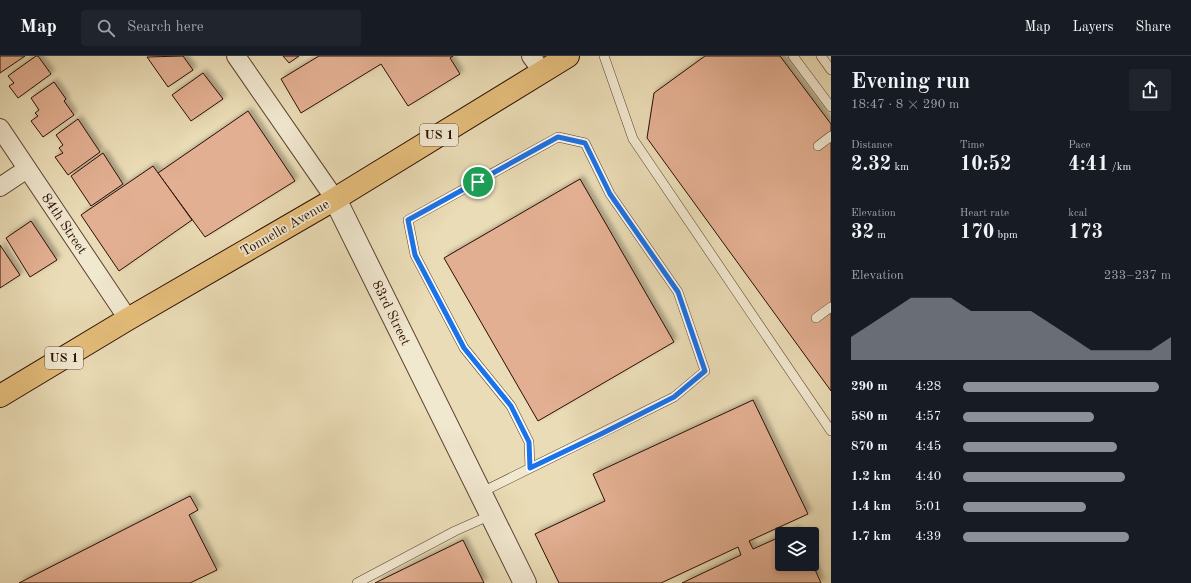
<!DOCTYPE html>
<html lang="en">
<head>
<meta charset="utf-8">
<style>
  body { margin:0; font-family:"Old Standard TT",serif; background:#20242c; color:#f1f3f6; height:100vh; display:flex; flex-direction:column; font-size:15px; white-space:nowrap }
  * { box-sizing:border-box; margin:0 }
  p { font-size:13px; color:#9ea1a6 }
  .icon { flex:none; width:22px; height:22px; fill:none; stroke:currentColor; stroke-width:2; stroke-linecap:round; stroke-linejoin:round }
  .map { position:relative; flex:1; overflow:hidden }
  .sheet { display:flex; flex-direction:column; background:#171b24; width:360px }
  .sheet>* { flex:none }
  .buttons { position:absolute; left:775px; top:471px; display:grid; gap:8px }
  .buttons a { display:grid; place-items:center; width:44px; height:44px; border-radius:4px; background:#171b24; box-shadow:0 2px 6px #0003; font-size:20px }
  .pin { position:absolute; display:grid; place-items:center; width:34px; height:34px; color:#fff; margin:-17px; border:2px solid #fff; border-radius:50%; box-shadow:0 1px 4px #0007 }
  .round { display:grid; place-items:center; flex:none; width:42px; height:42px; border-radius:4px; background:#20242c }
  .head { display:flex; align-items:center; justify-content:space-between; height:68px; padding:0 20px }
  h1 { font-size:22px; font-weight:700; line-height:30px }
  .stats { display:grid; grid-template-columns:repeat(3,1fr); gap:6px; height:68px; padding:4px 20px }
  .stats div { display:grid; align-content:center }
  .stats b { font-size:20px; font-weight:700 }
  .stats small { font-size:11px; font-weight:400 }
  .stats p { font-size:11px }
  .chart { height:112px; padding:8px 20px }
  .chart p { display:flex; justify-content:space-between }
  .chart svg { width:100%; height:72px; margin-top:4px; fill:#8c9099; opacity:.7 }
  ul { padding:0 20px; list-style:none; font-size:13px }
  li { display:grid; grid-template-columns:64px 48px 1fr; align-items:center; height:30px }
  li i { height:10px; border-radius:5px; background:#8c9099 }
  header { display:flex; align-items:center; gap:24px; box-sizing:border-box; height:56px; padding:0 20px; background:#171b24; border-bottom:1px solid #363941 }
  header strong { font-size:19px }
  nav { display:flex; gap:22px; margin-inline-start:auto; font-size:14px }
  .search { width:280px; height:36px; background:#20242c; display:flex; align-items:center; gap:10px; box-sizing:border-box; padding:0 14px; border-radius:4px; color:#9ea1a6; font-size:15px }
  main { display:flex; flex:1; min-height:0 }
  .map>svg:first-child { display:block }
  .building { fill:#e3af92; stroke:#2b0e03; filter:url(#shadow) }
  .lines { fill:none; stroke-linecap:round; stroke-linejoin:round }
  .service-casing { stroke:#5b4230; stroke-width:10 }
  .minor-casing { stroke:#5b4230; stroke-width:20 }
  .tertiary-casing { stroke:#5b4230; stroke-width:24 }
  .primary-casing { stroke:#2b0e03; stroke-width:24 }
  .service { stroke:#f1e8d0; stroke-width:9 }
  .minor { stroke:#f1e8d0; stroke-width:18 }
  .tertiary { stroke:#f1e8d0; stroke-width:22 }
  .primary { stroke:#e5be7b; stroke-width:22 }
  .route-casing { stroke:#fff; stroke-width:8 }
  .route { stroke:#1a73e8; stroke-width:5 }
  .labels { text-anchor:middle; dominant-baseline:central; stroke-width:3.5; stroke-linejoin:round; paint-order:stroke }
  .shield { fill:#f1e8d0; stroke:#664f40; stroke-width:1 }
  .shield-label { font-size:13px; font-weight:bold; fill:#2b0e03 }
  .street-label { font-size:14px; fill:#2b0e03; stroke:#f1e8d0 }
</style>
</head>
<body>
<header>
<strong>Map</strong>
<div class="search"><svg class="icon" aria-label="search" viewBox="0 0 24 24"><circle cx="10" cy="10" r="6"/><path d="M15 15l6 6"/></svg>Search here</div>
<nav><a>Map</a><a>Layers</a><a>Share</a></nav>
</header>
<main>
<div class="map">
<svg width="831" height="527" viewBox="0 0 831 527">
  <defs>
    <filter id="shadow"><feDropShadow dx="3.5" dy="-3.5" stdDeviation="2" flood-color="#0004"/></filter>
  </defs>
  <rect width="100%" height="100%" fill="#eadcb6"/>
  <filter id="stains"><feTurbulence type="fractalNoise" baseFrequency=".005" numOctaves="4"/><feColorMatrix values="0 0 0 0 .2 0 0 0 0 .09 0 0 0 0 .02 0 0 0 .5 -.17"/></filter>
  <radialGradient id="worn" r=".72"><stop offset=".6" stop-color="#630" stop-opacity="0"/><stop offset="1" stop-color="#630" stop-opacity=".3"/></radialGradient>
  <g class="building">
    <polygon points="0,0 25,0 0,17"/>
    <polygon points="36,0 38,0 51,18 18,42 9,30 14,27 8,20"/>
    <polygon points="183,0 193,14 168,31 147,1"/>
    <polygon points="283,0 299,0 289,7"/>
    <polygon points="319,0 453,0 450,2 460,18 408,50 381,8 301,57 281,23"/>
    <polygon points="705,0 780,0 831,68 831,335 647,82 654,37"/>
    <polygon points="203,17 223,43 191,65 172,39"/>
    <polygon points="54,26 66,43 64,45 74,59 43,81 31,65 38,60 35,57 39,54 31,42"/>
    <polygon points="248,55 295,125 205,181 158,117"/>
    <polygon points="78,63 100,96 68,119 55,101 63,97 59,92 63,89 56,79"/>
    <polygon points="103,97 123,128 91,150 71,120"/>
    <polygon points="153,110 192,164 119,215 81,159"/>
    <polygon points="580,123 674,286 538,365 444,202"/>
    <polygon points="31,165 57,204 30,221 6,182"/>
    <polygon points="0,189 20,219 0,232"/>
    <polygon points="753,344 808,458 749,485 753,493 782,480 782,508 812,507 821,527 682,527 741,499 738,491 661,527 559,527 535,478 605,445 593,418"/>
    <polygon points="190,440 198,454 189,459 217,514 190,527 19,527"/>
    <polygon points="796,473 798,478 785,478"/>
    <polygon points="463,484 484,527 375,527"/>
  </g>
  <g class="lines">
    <g class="service-casing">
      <g id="service">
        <polyline points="604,0 633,83 831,375"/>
        <polyline points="793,0 831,51"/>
        <polyline points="821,0 831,14"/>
        <polyline points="818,90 831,80"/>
        <polyline points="816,262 831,251"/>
        <polyline points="480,437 674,341 705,315 678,236 610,138 585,87 558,81 408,164 415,199 464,292 511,350 529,386 530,412"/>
        <polyline points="357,527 455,475 491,459"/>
      </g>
    </g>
    <g class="minor-casing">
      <g id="minor">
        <polyline points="236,0 335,143"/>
        <polyline points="531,0 542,15"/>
        <polyline points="0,72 128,263"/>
        <polyline points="0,131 27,113"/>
      </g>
    </g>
    <g class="tertiary-casing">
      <polyline id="tertiary" points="335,143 525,527"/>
    </g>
    <g class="primary-casing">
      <polyline id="primary" points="0,340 128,263 335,143 568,0"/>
    </g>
    <use href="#service" class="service"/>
    <use href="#minor" class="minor"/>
    <use href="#tertiary" class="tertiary"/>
    <use href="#primary" class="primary"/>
  </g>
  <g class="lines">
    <g class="route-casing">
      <polygon id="route" points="558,81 585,87 610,138 678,236 705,315 674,341 601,378 530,412 529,386 511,350 464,292 415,199 408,164"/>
    </g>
    <use href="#route" class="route"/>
  </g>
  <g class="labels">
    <g class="shield">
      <rect x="420" y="68" width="38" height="22" rx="3"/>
      <rect x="45" y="291" width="38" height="22" rx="3"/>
    </g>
    <g class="shield-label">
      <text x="439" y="79">US 1</text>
      <text x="64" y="302">US 1</text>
    </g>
    <g class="street-label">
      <text transform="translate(64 168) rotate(56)">84th Street</text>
      <text transform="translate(285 172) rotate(-30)">Tonnelle Avenue</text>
      <text transform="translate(391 257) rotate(64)">83rd Street</text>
    </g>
  </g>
  <rect width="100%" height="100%" filter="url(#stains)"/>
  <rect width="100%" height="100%" fill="url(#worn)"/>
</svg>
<div class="buttons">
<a><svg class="icon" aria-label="layers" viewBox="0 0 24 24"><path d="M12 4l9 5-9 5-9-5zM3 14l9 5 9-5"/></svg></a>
</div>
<div class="pin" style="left:478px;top:126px;background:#1e9e55"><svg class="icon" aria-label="arrive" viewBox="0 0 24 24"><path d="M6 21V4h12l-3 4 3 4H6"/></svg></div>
</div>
<section class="sheet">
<div class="head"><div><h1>Evening run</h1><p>18:47 · 8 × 290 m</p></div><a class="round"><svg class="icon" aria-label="share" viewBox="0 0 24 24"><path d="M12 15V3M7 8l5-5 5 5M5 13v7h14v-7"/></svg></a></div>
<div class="stats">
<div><p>Distance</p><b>2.32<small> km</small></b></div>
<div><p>Time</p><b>10:52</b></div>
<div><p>Pace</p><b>4:41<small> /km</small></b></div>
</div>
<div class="stats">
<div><p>Elevation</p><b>32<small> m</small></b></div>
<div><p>Heart rate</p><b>170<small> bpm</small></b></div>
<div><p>kcal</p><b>173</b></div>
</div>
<div class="chart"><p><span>Elevation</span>233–237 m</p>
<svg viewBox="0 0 160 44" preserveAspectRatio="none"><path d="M0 44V30L10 22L20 14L30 6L40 6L50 6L60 14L70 14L80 14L90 14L100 22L110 30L120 38L130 38L140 38L150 38L160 30V44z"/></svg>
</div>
<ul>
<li><b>290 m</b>4:28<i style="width:94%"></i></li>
<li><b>580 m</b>4:57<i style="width:63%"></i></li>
<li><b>870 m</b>4:45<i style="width:74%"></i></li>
<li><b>1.2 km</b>4:40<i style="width:78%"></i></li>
<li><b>1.4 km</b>5:01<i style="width:59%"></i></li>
<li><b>1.7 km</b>4:39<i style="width:80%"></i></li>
</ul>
</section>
</main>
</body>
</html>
